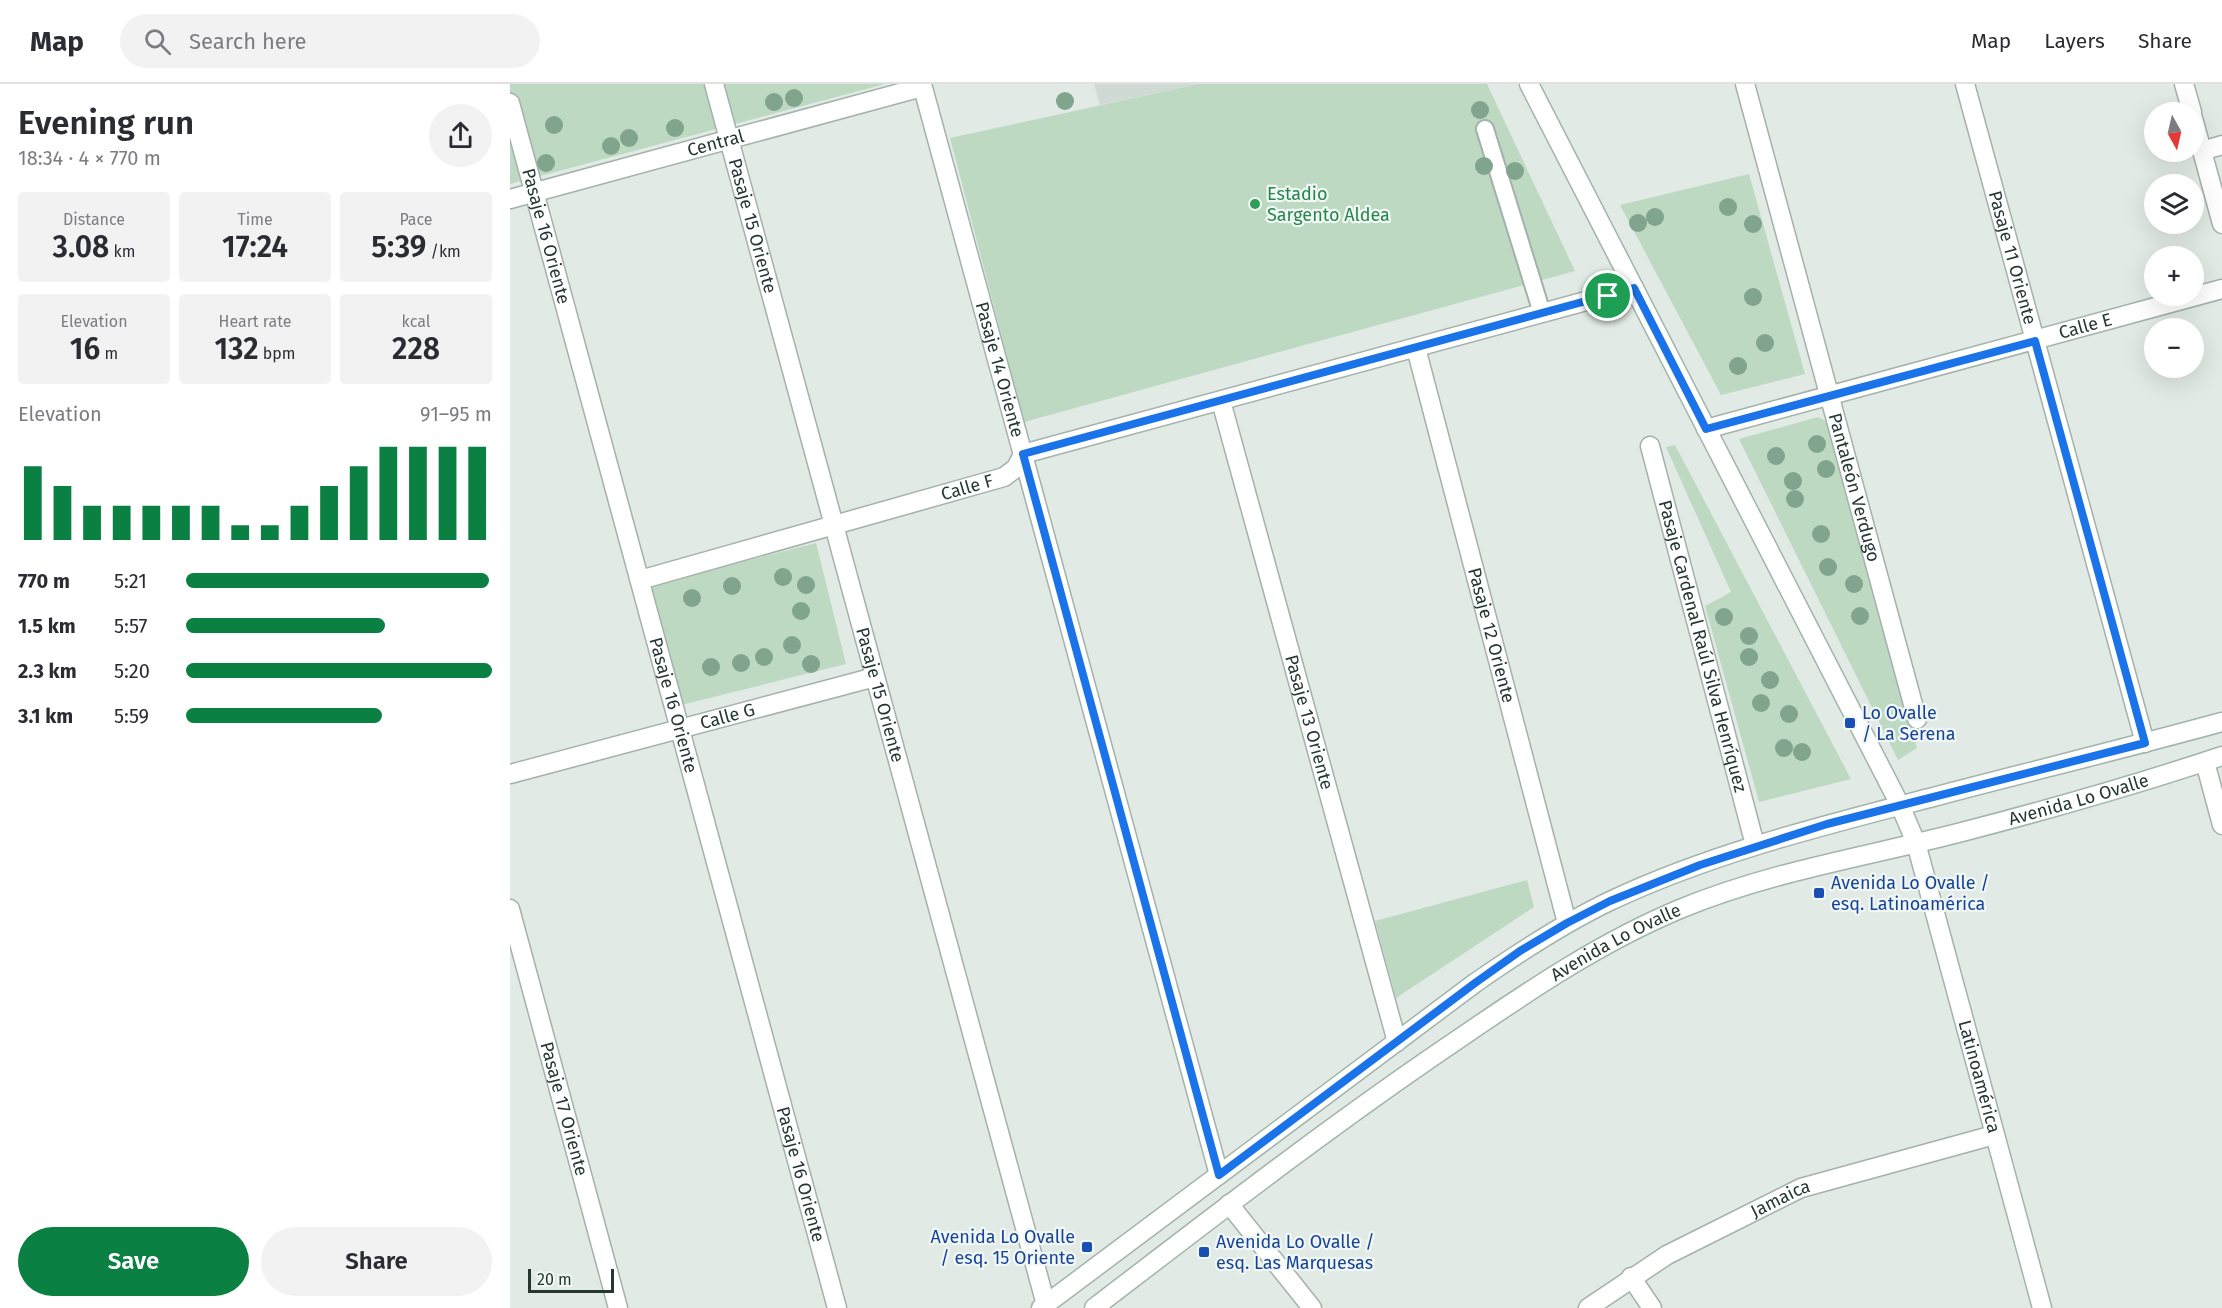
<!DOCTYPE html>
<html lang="en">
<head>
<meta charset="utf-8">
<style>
  body { margin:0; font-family:"Fira Sans",sans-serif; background:#f2f2f3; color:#2b2b33; height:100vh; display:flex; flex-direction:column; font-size:22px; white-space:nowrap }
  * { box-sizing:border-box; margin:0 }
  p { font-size:20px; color:#7c7c81 }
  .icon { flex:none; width:33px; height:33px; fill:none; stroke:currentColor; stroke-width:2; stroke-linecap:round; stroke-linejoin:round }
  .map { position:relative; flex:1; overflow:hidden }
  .drawer { display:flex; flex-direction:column; background:#fff; width:510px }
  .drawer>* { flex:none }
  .needle { width:39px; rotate:172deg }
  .buttons { position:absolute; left:1634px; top:18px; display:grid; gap:12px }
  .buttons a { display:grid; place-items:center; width:60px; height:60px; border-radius:50%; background:#fff; box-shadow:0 6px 24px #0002; font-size:30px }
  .scale { position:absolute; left:18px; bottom:15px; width:86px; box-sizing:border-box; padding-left:6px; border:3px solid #243831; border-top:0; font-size:16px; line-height:21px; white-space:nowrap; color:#243831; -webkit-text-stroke:4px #f1f7f4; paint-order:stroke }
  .pin { position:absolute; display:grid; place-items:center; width:51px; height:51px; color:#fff; margin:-26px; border:3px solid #fff; border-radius:50%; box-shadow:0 2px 6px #0007 }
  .round { display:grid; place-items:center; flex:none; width:63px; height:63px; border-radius:32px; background:#f2f2f3 }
  .overview { display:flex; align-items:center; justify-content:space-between; height:102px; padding:0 18px }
  h1 { font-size:33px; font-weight:600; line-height:45px }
  .metrics { display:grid; grid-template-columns:repeat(3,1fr); gap:9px; height:102px; padding:6px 18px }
  .metrics div { display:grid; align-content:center; border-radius:6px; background:#f2f2f3; text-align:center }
  .metrics b { font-size:30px; font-weight:600 }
  .metrics small { font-size:16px; font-weight:400 }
  .metrics p { font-size:16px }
  .chart { height:168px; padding:12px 18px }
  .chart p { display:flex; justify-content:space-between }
  .chart svg { width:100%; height:108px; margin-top:6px; stroke:#0b8043; stroke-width:6 }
  .button { display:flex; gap:12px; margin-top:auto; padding:12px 18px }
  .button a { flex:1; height:69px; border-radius:36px; background:#0b8043; color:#fff; font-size:24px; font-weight:600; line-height:69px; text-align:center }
  .button a+a { background:#f2f2f3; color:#2b2b33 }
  ul { padding:0 18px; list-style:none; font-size:20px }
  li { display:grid; grid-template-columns:96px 72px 1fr; align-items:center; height:45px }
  li i { height:15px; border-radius:8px; background:#0b8043 }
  header { display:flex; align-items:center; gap:36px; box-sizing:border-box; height:84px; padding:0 30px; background:#fff; border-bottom:2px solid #e1e1e2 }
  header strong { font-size:28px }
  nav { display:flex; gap:33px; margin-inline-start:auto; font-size:21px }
  .search { width:420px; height:54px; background:#f2f2f3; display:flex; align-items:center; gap:15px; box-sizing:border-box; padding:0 21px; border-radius:33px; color:#7c7c81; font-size:22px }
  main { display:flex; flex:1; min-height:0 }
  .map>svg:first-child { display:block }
  .built { fill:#d0dad4 }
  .green { fill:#bdd9c2 }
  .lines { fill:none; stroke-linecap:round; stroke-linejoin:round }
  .lane-casing { stroke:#a5b1ab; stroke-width:20 }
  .street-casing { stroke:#a5b1ab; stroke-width:21 }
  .secondary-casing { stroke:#a2b4ac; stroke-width:21 }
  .lane { stroke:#fff; stroke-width:16 }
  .street { stroke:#fff; stroke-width:18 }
  .secondary { stroke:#fff; stroke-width:18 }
  .tree { fill:#81a48c }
  .route-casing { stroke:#fff; stroke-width:12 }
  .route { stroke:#1a73e8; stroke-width:8 }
  .leisure-dot { fill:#2e9e5b; stroke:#f1f7f4; stroke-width:2 }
  .transit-dot { fill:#1a4fb4; stroke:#f1f7f4; stroke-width:2 }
  .labels { text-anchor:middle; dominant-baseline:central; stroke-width:4.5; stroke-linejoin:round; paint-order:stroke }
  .street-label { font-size:18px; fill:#243831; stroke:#f1f7f4 }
  .leisure-label { font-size:18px; fill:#27864d; stroke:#f1f7f4; text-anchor:start }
  .transit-label { font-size:18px; fill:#164399; stroke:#f1f7f4; text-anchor:start }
</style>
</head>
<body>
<header>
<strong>Map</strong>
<div class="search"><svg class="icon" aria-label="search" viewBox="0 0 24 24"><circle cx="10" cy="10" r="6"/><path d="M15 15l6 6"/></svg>Search here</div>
<nav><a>Map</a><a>Layers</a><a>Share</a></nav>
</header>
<main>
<section class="drawer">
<div class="overview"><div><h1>Evening run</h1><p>18:34 · 4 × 770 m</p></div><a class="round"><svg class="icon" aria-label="share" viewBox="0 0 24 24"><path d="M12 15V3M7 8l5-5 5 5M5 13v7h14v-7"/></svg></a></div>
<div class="metrics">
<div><p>Distance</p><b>3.08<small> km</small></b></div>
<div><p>Time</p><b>17:24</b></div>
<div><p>Pace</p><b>5:39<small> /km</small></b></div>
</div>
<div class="metrics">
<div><p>Elevation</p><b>16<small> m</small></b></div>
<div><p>Heart rate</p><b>132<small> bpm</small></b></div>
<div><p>kcal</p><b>228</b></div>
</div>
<div class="chart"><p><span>Elevation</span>91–95 m</p>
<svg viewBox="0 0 160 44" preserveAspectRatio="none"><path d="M5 44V14M15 44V22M25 44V30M35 44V30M45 44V30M55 44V30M65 44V30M75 44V38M85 44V38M95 44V30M105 44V22M115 44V14M125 44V6M135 44V6M145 44V6M155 44V6"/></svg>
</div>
<ul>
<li><b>770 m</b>5:21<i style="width:99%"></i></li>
<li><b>1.5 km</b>5:57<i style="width:65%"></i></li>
<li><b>2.3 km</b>5:20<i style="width:100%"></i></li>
<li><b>3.1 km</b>5:59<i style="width:64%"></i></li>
</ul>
<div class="button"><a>Save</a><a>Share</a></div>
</section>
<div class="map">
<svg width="1712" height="1224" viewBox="0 0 1712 1224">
  <rect width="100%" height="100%" fill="#e1eae5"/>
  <polygon class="built" points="584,0 688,0 590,21"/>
  <g class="green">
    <polygon points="0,0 375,0 0,100"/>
    <polygon points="688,0 977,0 1065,187 514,338 440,54"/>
    <polygon points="1239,90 1295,290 1211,311 1110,121"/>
    <polygon points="1308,333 1316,337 1407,664 1388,676 1229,355"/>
    <polygon points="1165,361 1341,695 1249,718 1195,522 1221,508 1156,363"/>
    <polygon points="306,459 336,580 171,621 141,501"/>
    <polygon points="1017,796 1024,823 886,914 865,837"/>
  </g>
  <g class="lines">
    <g class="lane-casing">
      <polyline id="lane" points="975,45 1032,229"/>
    </g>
    <g class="street-casing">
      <g id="street">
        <path id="s1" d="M204,0L536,1221"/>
        <path id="s2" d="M412,0L709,1091"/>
        <path id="s3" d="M1235,0L1407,635"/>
        <path id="s4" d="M1455,0L1635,659"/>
        <polyline points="1674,0 1682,28"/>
        <path id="s5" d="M0,19L327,1224"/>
        <polyline points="1683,34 1712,140"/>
        <polyline points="1692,67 1712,61"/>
        <path id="s6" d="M0,115L412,3"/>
        <path id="s7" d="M906,264L1057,839"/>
        <path id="s8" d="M711,317L887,958"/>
        <path id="s9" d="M1196,345L1712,205"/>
        <path id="s10" d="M1140,362L1245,761"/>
        <path id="s11" d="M130,496L494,393L506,384L513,370L1124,204"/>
        <polyline points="1695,678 1712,741"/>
        <path id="s12" d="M0,690L365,593"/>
        <path id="s13" d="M0,825L108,1224"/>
        <polyline points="719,1120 802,1224"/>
        <polyline points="1121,1193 1142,1224"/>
        <path id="s14" d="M1078,1224L1157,1171L1291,1104L1484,1051"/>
      </g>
    </g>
    <g class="secondary-casing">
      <g id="secondary">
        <path id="s15" d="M1019,0L1390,721L1406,759L1532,1224"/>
        <path d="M531,1224L965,899C1008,869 1052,840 1100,817C1204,768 1316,741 1427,712C1522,687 1617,664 1712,638"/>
        <path id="s16" d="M584,1224C704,1132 824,1039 950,954C1020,906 1091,858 1170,825C1259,788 1354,773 1448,749C1537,726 1625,701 1712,672"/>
      </g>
    </g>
    <use href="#lane" class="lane"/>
    <use href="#street" class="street"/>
    <use href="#secondary" class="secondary"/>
  </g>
  <g class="tree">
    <circle cx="284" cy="14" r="9"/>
    <circle cx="555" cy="17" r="9"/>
    <circle cx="264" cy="18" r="9"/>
    <circle cx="970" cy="26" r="9"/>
    <circle cx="44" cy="41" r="9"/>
    <circle cx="165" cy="44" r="9"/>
    <circle cx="119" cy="54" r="9"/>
    <circle cx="101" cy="62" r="9"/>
    <circle cx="36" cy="79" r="9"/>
    <circle cx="974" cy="82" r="9"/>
    <circle cx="1005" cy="87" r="9"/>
    <circle cx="1218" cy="123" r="9"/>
    <circle cx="1145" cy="133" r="9"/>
    <circle cx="1128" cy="139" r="9"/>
    <circle cx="1243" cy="140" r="9"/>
    <circle cx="1243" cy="213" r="9"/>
    <circle cx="1255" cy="259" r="9"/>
    <circle cx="1228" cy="282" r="9"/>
    <circle cx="1307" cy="360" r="9"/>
    <circle cx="1266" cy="372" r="9"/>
    <circle cx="1316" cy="385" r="9"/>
    <circle cx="1283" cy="397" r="9"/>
    <circle cx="1285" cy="415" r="9"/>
    <circle cx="1311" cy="450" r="9"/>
    <circle cx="1318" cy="483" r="9"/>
    <circle cx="273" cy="493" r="9"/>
    <circle cx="1344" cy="500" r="9"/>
    <circle cx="296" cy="501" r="9"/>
    <circle cx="222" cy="502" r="9"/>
    <circle cx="182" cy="514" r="9"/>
    <circle cx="291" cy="527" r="9"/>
    <circle cx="1350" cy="532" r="9"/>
    <circle cx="1214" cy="533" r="9"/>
    <circle cx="1239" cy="552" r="9"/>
    <circle cx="282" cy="561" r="9"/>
    <circle cx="254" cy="573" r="9"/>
    <circle cx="1239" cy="573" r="9"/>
    <circle cx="231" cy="579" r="9"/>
    <circle cx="301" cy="580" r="9"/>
    <circle cx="201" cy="583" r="9"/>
    <circle cx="1260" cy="596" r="9"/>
    <circle cx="1251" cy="619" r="9"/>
    <circle cx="1279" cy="630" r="9"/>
    <circle cx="1274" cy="664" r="9"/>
    <circle cx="1292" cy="668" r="9"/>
  </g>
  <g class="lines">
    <g class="route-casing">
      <polygon id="route" points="1124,204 1196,345 1525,257 1635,659 1317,740 1190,781 1100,817 1057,839 1010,867 965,899 709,1091 513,370"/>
    </g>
    <use href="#route" class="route"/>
  </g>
  <circle class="leisure-dot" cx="745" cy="120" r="6"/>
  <g class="transit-dot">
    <rect x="1334" y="633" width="12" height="12" rx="3"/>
    <rect x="1303" y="803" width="12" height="12" rx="3"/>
    <rect x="571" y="1157" width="12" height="12" rx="3"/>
    <rect x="688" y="1162" width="12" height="12" rx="3"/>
  </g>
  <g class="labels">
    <g class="street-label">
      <text stroke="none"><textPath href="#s6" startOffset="213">Central</textPath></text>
      <text stroke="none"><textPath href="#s1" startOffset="147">Pasaje 15 Oriente</textPath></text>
      <text stroke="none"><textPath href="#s5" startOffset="138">Pasaje 16 Oriente</textPath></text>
      <text stroke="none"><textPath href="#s4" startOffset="180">Pasaje 11 Oriente</textPath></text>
      <text stroke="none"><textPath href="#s9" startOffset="393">Calle E</textPath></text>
      <text stroke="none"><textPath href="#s2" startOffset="296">Pasaje 14 Oriente</textPath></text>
      <text stroke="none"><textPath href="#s11" startOffset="340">Calle F</textPath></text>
      <text stroke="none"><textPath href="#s3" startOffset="418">Pantaleón Verdugo</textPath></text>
      <text stroke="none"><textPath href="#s7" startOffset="297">Pasaje 12 Oriente</textPath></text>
      <text stroke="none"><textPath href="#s10" startOffset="207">Pasaje Cardenal Raúl Silva Henríquez</textPath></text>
      <text stroke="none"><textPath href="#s1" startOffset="633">Pasaje 15 Oriente</textPath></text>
      <text stroke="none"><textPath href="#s5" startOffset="624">Pasaje 16 Oriente</textPath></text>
      <text stroke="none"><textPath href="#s12" startOffset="225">Calle G</textPath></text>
      <text stroke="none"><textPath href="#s8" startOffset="333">Pasaje 13 Oriente</textPath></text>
      <text stroke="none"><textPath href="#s16" startOffset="1124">Avenida Lo Ovalle</textPath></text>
      <text stroke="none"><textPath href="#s16" startOffset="638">Avenida Lo Ovalle</textPath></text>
      <text stroke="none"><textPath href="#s15" startOffset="1094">Latinoamérica</textPath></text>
      <text stroke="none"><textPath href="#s13" startOffset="207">Pasaje 17 Oriente</textPath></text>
      <text stroke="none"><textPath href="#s5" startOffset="1110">Pasaje 16 Oriente</textPath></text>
      <text stroke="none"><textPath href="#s14" startOffset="222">Jamaica</textPath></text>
    </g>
    <g class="leisure-label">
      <text x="757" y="110">Estadio<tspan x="757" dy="21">Sargento Aldea</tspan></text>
    </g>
    <g class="transit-label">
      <text x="1352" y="629">Lo Ovalle<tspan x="1352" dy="21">/ La Serena</tspan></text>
      <text x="1321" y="799">Avenida Lo Ovalle /<tspan x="1321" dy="21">esq. Latinoamérica</tspan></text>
      <text x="565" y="1153" text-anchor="end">Avenida Lo Ovalle<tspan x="565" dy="21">/ esq. 15 Oriente</tspan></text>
      <text x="706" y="1158">Avenida Lo Ovalle /<tspan x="706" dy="21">esq. Las Marquesas</tspan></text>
    </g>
  </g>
</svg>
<div class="buttons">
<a><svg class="needle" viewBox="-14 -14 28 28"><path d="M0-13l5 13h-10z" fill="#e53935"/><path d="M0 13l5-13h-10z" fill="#7c7c81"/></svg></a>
<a><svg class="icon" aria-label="layers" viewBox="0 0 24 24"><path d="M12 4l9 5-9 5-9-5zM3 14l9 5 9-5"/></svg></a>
<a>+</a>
<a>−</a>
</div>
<div class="scale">20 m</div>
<div class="pin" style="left:1098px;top:212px;background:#1e9e55"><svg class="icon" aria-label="arrive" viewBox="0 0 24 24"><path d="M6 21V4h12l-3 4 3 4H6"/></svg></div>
</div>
</main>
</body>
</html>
